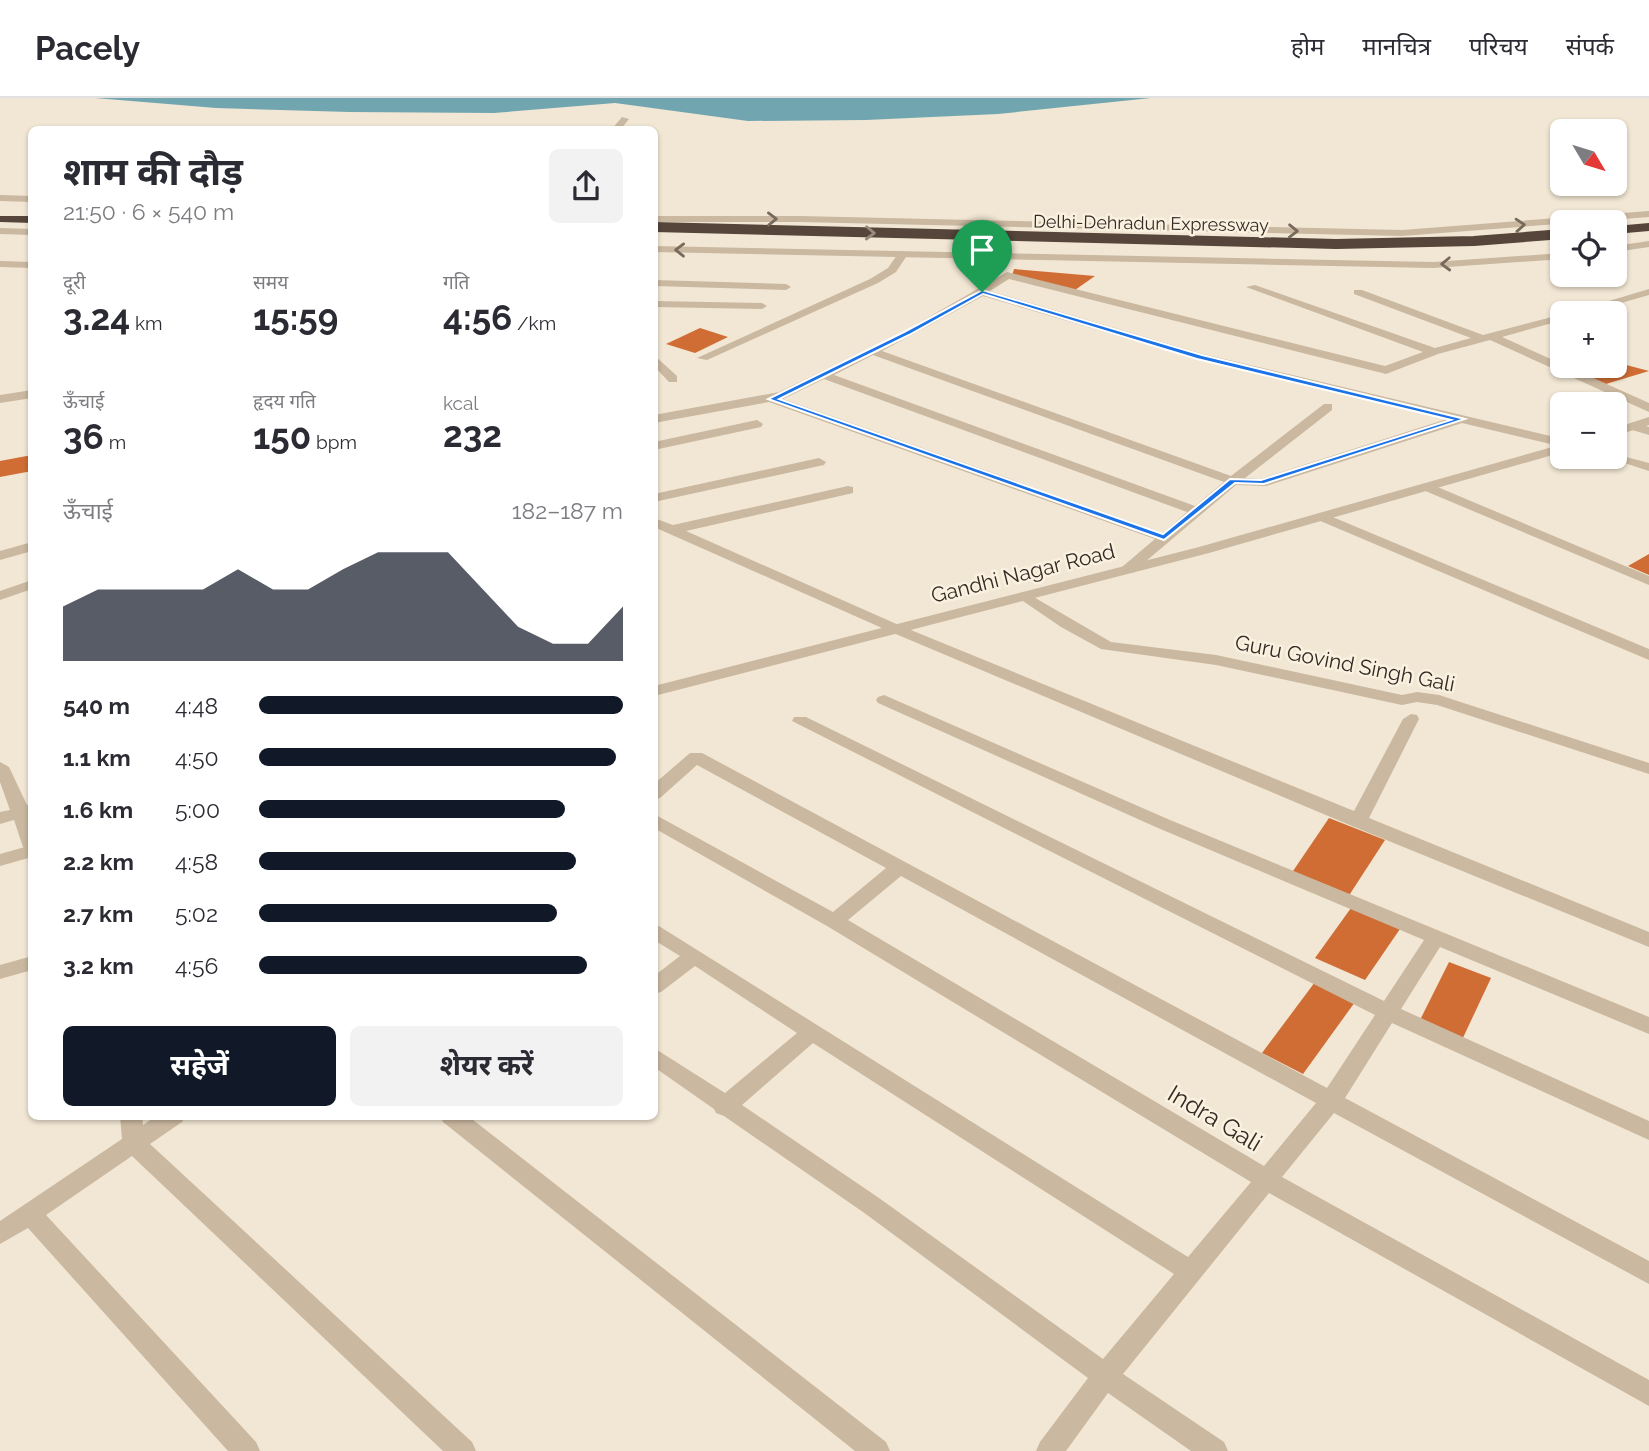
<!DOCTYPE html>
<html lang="hi">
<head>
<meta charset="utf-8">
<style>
  body { margin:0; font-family:Raleway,"Noto Sans Devanagari",sans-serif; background:#f2f2f3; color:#2b2b33; height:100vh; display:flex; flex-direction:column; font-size:26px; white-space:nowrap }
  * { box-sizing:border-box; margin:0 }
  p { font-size:23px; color:#7c7c81 }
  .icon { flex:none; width:38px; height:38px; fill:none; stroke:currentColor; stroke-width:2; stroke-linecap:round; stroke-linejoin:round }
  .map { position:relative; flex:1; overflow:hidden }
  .panel { position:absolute; left:28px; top:28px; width:630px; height:994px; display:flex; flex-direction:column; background:#fff; border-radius:10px; box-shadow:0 2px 5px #0004 }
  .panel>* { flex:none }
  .needle { width:46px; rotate:128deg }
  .controls { position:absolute; left:1550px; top:21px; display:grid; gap:14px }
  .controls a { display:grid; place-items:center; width:77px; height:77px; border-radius:10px; background:#fff; box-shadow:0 2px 5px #0004; font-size:35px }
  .pin { position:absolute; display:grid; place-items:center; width:60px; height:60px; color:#fff; margin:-72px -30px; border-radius:50% 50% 50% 0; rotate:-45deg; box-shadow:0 0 7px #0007 }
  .pin .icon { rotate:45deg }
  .round { display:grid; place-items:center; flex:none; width:74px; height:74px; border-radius:10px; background:#f2f2f3 }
  .head { display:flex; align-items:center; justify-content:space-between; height:119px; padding:0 35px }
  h1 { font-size:38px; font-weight:700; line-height:52px }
  .stats { display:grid; grid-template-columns:repeat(3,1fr); gap:10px; height:119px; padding:7px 35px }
  .stats div { display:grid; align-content:center }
  .stats b { font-size:35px; font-weight:700 }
  .stats small { font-size:19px; font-weight:400 }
  .stats p { font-size:19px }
  .chart { height:196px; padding:14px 35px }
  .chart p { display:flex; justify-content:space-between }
  .chart svg { width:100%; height:126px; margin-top:7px; fill:#111827; opacity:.7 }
  .button { display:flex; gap:14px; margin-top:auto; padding:14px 35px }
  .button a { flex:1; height:80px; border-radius:10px; background:#111827; color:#fff; font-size:28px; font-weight:700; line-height:80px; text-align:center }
  .button a+a { background:#f2f2f3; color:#2b2b33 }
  ul { padding:0 35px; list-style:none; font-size:23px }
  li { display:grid; grid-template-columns:112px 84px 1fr; align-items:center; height:52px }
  li i { height:18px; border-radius:9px; background:#111827 }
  header { display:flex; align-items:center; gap:42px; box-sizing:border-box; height:98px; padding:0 35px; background:#fff; border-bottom:2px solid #e1e1e2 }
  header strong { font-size:33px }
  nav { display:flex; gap:38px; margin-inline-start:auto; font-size:24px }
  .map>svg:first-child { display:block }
  .water { fill:#71a6b0 }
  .building { fill:#cf6d35 }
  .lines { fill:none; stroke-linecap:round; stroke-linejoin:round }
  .service { fill:#cab8a0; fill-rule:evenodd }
  .minor { fill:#cab8a0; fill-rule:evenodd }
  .tertiary { fill:#cab8a0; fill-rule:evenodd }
  .motorway { fill:#55453a; fill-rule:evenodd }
  .motorway-bridge { stroke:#55453a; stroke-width:10 }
  .oneway { stroke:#776a5c }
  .oneway2 { stroke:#978a7c }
  .route { fill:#1a73e8; stroke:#fff; stroke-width:2; fill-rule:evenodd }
  .labels { text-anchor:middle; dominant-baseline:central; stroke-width:5; stroke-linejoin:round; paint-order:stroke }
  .far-street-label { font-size:18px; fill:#332a24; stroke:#faf1e0 }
  .street-label { font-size:21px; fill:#332a24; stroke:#faf1e0 }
  .near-street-label { font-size:24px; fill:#332a24; stroke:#faf1e0 }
</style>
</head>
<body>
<header>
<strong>Pacely</strong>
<nav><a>होम</a><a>मानचित्र</a><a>परिचय</a><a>संपर्क</a></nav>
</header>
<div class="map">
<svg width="1649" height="1353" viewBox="0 0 1649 1353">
  <rect width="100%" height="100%" fill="#f2e7d4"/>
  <polygon class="water" points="95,0 1151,0 998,16 866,22 748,23 615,5 494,15 349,14 216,10"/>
  <g class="building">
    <polygon points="1014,171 1095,178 1075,192 1012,178"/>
    <polygon points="700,230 728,239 695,255 666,246"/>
    <polygon points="1615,264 1649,273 1606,286 1565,268 1615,268"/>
    <polygon points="32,357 32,373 0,379 0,363"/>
    <polygon points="1649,456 1649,477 1628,468"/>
    <polygon points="1329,720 1385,742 1348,799 1291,776"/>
    <polygon points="1351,810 1400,831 1365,882 1315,860"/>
    <polygon points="1449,864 1491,880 1461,944 1418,926"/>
    <polygon points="1315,884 1355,904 1303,976 1262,955"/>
  </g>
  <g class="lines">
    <polygon class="service" points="622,19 629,21 620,32 611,32"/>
    <g class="minor">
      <polygon points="903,153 908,156 896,174 878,185 707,262 697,260 870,181 888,170 899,154"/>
      <polygon points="0,163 32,164 32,170 0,169"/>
      <path d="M1007,174L1385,268L1423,254L1246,189L1255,187L1435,250L1471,240L1354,196V192H1362L1483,237L1563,216V222L1502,239L1649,305V314L1490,242L1438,256L1386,276L1009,181L990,193L1203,256L1563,341V349L1462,325L1266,388L1236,387L1132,475H1122L1120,472L1122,469L1155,441L769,304L654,325V317L779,294L903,234ZM983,198L1196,261L1447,321L1260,381L1245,380L1332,312V306H1324L1231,378L882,253ZM873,257L1224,384L1195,408L834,277ZM824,281L1187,414L1163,435L783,301Z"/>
      <polygon points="654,182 786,186 791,189 786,192 654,188"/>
      <polygon points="1649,191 1649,197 1586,215 1569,215"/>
      <polygon points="654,203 762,205 767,208 762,211 654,209"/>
      <polygon points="654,257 677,278 677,284 669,284 654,268"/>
      <polygon points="32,292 32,300 0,305 0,297"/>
      <polygon points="757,322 763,326 761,329 654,352 654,344"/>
      <polygon points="1633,324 1649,329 1649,337 1629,331 1627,328"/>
      <polygon points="1615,356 1649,365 1649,373 1606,359 1615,359"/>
      <polygon points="819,360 826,364 824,367 654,404 654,396"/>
      <polygon points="1428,385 1649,478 1649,487 1423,392 1423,386"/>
      <polygon points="848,388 853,389 853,395 686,433 901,528 1354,713 1403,621 1411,616 1417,617 1419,621 1369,720 1649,834 1649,849 1352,728 891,534 654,429 654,420 673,427"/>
      <polygon points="1323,415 1649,551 1649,562 1318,422 1316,419"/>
      <polygon points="32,444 32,453 0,462 0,453"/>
      <polygon points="32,482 32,491 0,502 0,493"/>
      <polygon points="1025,494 1111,544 1216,557 1402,597 1417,594 1439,597 1649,665 1649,676 1437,607 1417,604 1402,607 1216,567 1101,551 1061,529 1020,501 1018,498 1020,495"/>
      <path d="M884,597L1170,722L1649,919V936L1440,849L1401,911L1649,1023V1042L1392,925L1345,1000L1649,1163V1186L1334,1015L1282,1079L1649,1282V1308L1269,1095L1123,1276L1224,1344L1228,1353H1191L1108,1295L1066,1353H1036L1040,1344L1088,1280L863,1114L724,1018L716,1015L714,1011L654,969V950L725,995L797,935L695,868L661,894L654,896V878L680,858L654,842V825L1188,1159L1251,1084L827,828L654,730V716L833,814L886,770L697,667L660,700L654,702V686L690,655H702L1327,990L1375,917L792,623L794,619H806L1384,903L1424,842L1158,730L878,605L876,602L878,599ZM901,778L1316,1005L1264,1068L848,822ZM813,945L1174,1176L1103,1261L879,1100L742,1007Z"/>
      <polygon points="0,664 9,669 27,707 32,706 32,755 23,749 14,722 0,726 0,714 10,712 0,684"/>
      <polygon points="32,858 32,872 0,881 0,867"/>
      <polygon points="120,1018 142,1018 143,1027 156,1018 185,1018 182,1024 150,1046 472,1344 476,1353 443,1353 132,1058 46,1117 256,1344 260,1353 228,1353 28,1130 0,1146 0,1123 122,1041"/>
      <polygon points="440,1018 468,1018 886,1344 890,1353 855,1353 443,1024"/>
    </g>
    <g class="tertiary">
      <polygon points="0,97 32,98 32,104 0,103"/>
      <polygon points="1649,113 1649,119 1402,138 799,124 654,124 654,118 799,118 1402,132"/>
      <polygon points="0,130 32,131 32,137 0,136"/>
      <polygon points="1649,143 1649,149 1615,154 1615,148"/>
      <polygon points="654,148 1433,164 1563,155 1563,161 1433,170 654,154"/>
      <polygon points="1649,319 1649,327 1615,338 1615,330"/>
      <polygon points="1563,346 1563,354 1209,455 654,598 654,588 1199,449"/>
      <polygon points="32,747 32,759 0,768 0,756"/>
    </g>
    <g class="motorway">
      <polygon points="0,118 32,118 32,125 0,124"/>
      <polygon points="1649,125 1649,133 1615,136 1615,128"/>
    </g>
    <polyline class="motorway-bridge" points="654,129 1336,146 1474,143 1563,136"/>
  </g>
  <defs><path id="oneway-chevron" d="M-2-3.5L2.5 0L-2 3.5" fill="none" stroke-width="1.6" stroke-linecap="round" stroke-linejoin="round" transform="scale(1.75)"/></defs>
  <g class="oneway">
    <use href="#oneway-chevron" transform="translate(772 121) rotate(-1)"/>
    <use href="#oneway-chevron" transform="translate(1520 127) rotate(-4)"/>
    <use href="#oneway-chevron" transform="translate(1293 133) rotate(1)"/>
    <use href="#oneway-chevron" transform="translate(680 152) rotate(-179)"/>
    <use href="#oneway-chevron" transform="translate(1446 166) rotate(178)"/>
  </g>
  <use class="oneway2" href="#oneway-chevron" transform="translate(870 135) rotate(2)"/>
  <path class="route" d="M982,192L1202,257L1465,321L1264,386L1235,385L1164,442L768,301L904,234ZM983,196L1197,261L1451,322L1261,382L1230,381L1163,436L779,301L909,237Z"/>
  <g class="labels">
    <g class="far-street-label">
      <text transform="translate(1151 125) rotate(1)">Delhi-Dehradun Expressway</text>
    </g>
    <g class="street-label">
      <text transform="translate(1023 475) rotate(-14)">Gandhi Nagar Road</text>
      <text transform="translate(1345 565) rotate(11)">Guru Govind Singh Gali</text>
    </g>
    <g class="near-street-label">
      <text transform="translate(1215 1020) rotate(31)">Indra Gali</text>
    </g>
  </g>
</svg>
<div class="controls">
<a><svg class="needle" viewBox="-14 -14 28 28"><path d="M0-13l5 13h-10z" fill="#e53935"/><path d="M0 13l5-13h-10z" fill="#7c7c81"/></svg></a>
<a><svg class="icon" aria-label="locate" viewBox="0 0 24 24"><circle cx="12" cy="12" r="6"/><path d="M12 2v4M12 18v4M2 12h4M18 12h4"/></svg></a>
<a>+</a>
<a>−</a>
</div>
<div class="pin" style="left:982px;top:194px;background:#1e9e55"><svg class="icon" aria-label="arrive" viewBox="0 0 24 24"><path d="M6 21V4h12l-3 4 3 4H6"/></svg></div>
<section class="panel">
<div class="head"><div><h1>शाम की दौड़</h1><p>21:50 · 6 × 540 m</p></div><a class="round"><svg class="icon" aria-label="share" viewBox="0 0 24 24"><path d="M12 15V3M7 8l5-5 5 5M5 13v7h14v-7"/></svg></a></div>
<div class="stats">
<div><p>दूरी</p><b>3.24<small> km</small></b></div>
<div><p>समय</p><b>15:59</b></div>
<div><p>गति</p><b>4:56<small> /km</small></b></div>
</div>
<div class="stats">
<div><p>ऊँचाई</p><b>36<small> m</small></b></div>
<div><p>हृदय गति</p><b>150<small> bpm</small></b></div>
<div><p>kcal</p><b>232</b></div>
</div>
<div class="chart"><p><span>ऊँचाई</span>182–187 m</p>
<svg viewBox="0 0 160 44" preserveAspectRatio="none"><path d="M0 44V25L10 19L20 19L30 19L40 19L50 12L60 19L70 19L80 12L90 6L100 6L110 6L120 19L130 32L140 38L150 38L160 25V44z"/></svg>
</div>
<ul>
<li><b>540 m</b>4:48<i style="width:100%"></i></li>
<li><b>1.1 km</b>4:50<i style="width:98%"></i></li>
<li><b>1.6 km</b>5:00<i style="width:84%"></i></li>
<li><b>2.2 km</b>4:58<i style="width:87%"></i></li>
<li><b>2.7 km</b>5:02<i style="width:82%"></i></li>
<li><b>3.2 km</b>4:56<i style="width:90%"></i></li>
</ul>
<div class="button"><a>सहेजें</a><a>शेयर करें</a></div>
</section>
</div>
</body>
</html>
